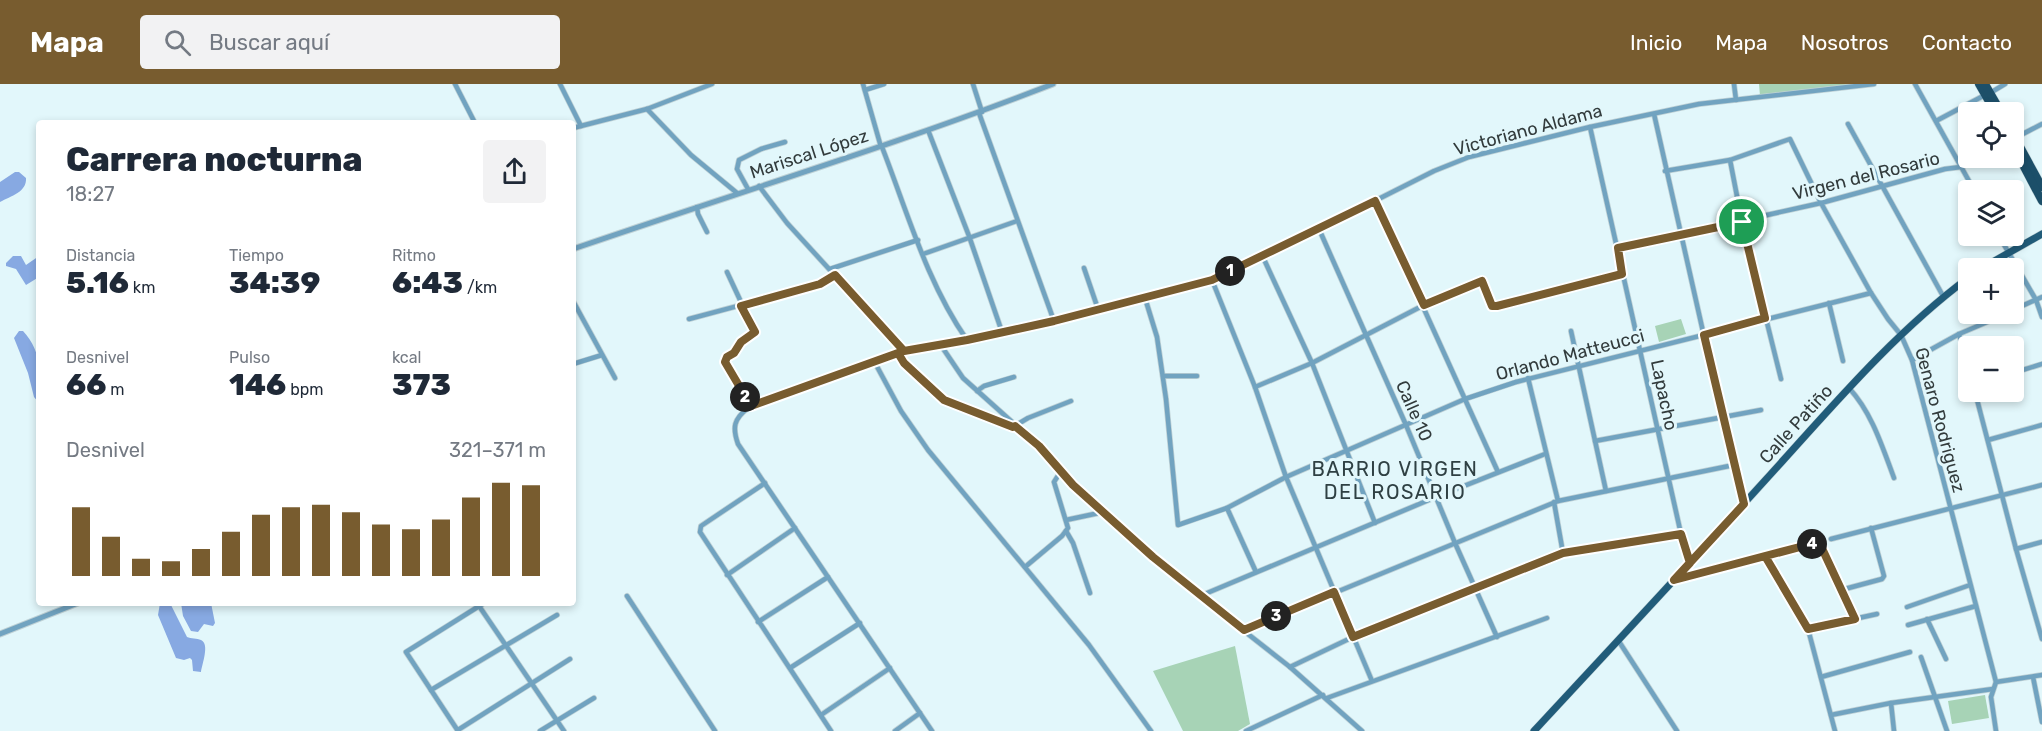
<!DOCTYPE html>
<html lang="es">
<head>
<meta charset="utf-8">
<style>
  body { margin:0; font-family:Rubik,sans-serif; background:#f2f2f3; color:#1f2937; height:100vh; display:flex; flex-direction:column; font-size:22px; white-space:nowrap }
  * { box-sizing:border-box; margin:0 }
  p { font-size:20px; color:#747a83 }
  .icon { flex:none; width:33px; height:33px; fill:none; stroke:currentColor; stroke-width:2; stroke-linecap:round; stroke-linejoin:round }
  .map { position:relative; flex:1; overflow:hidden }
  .details { position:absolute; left:36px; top:36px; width:540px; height:486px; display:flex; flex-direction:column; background:#fff; border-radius:6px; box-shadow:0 3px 9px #0003 }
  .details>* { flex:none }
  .controls { position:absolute; left:1958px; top:18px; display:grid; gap:12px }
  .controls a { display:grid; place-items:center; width:66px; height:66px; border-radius:6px; background:#fff; box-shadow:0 3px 9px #0003; font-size:30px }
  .pin { position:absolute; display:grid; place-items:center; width:51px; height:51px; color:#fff; margin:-26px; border:3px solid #fff; border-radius:50%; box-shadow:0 2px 6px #0007 }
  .km { position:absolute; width:30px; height:30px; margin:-15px; border-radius:50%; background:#222; color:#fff; font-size:16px; line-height:30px; text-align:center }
  .round { display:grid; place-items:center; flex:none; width:63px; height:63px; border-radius:6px; background:#f2f2f3 }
  .head { display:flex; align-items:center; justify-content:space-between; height:102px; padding:0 30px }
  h1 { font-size:33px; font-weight:800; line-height:45px }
  .stats { display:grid; grid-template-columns:repeat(3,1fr); gap:9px; height:102px; padding:6px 30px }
  .stats div { display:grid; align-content:center }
  .stats b { font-size:30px; font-weight:800 }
  .stats small { font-size:16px; font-weight:400 }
  .stats p { font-size:16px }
  .chart { height:168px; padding:12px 30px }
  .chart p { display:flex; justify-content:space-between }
  .chart svg { width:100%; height:108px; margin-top:6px; stroke:#785c2f; stroke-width:6 }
  header { display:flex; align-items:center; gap:36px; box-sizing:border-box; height:84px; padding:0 30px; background:#785c2f; color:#fff }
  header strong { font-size:28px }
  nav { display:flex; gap:33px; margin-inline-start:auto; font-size:21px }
  .search { width:420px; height:54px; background:#f2f2f3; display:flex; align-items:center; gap:15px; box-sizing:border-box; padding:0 21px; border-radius:6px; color:#747a83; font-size:22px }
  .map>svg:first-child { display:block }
  .green { fill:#a7d3b6 }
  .water { fill:#87a9e2 }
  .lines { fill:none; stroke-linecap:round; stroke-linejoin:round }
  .minor-casing { stroke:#bfd1d5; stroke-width:6 }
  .tertiary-casing { stroke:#bfd1d5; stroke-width:7 }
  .primary-casing { stroke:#bfd1d5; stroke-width:8 }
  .trunk-casing { stroke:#bfd1d5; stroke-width:9 }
  .minor { stroke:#71a3c0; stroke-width:4.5 }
  .tertiary { stroke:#71a3c0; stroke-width:5 }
  .primary { stroke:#215c7a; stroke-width:7 }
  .trunk { stroke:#1c4f69; stroke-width:8 }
  .route-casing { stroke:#fff; stroke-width:12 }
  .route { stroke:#785c2f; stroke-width:8 }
  .labels { text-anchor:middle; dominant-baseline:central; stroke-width:6; stroke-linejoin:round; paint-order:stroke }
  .street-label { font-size:18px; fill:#323b3c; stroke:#e2f7fb }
  .neighbourhood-label { font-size:20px; letter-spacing:1.5px; fill:#2f4043; stroke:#e2f7fb }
</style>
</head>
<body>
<header>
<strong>Mapa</strong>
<div class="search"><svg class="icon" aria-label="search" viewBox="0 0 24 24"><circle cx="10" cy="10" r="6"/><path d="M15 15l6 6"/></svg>Buscar aquí</div>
<nav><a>Inicio</a><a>Mapa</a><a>Nosotros</a><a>Contacto</a></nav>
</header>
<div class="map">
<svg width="2042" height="647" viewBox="0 0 2042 647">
  <rect width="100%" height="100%" fill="#e2f7fb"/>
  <g class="green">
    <polygon points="1759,0 1869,0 1760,12"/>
    <polygon points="1681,235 1686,250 1659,258 1655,242"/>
    <polygon points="1235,562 1250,640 1238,647 1183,647 1153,587"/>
    <polygon points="1985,611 1989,634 1952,640 1948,617"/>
  </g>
  <g class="water">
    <path d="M15,88H19L26,94C27,108 11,112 0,118V98Z"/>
    <polygon points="13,172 21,172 26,181 39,172 39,193 26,201 16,185 6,182 6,179"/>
    <path d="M19,247H23C44,270 39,291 39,319L34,313L28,289L14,254Z"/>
    <path d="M160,519H170L187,553C191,555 197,554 201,556C210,560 202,580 201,588L193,587L192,576L190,574L184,576L176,574L158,531Z"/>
    <polygon points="181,519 211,519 215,539 213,542 204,540 198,548 191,547 183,532"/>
  </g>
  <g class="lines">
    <g class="minor-casing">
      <g id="minor">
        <polyline points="455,0 475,39"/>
        <polyline points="560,0 581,42"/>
        <polyline points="863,0 881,63"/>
        <polyline points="973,0 982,28"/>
        <polyline points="1734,0 1736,16"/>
        <polyline points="1915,0 1974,106"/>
        <polyline points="865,6 884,0"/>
        <polyline points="1990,9 2005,0"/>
        <polyline points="647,25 691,71 737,109"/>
        <polyline points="979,29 1054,237"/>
        <polyline points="1654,30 1722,332 1744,419"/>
        <polyline points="1936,37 1985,11"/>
        <polyline points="1848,40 1943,212"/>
        <polyline points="1590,43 1681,450 1690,479"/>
        <polyline points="573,44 647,25 712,0"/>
        <polyline points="928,46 969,152 1002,248"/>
        <polyline points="2015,54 2042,40"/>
        <path d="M882,63C907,127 927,199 967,256"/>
        <polyline points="1730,76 1742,138 1781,295"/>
        <polyline points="1665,87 1730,76 1790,55 1821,119 1871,209 1888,235 1901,251 1912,276 1996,598 1991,613 1996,647"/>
        <polyline points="759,102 787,139 904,267"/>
        <polyline points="748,105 737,85 739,76 761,65 785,58"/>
        <polyline points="1375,117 1498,388"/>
        <polyline points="697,123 698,130 707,148"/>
        <polyline points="1319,145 1406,341 1455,459 1497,553"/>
        <polyline points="1999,152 2036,216 2042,233"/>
        <polyline points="1618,164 1821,119 1945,85 1961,83 1979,74"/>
        <polyline points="923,170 1017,137"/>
        <polyline points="1262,171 1312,279 1375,439"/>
        <polyline points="1084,184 1098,225"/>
        <polyline points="830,185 918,156"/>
        <polyline points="727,188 755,248 750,253 741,258 734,269 725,275 731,289 751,322"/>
        <polyline points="1212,196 1255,303 1286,393 1372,597"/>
        <polyline points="1145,214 1157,253 1166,315 1178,441 1227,424 1286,393 1465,315 1516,298 1871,209"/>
        <polyline points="573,217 615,294"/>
        <polyline points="1829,219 1843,277"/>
        <polyline points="2013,226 2042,213"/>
        <polyline points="689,235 820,200 835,191"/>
        <polyline points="1571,247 1606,407"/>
        <polyline points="1959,250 1968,282"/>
        <polyline points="940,260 963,294 1039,362 1073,401 1101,427 1193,507 1290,583 1362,647"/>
        <polyline points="899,269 905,279 944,317 1013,343 1028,334 1071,317"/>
        <polyline points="1912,276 1959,250 2006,230"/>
        <polyline points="874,277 901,327 928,366 1089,561 1151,647"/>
        <polyline points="573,280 602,271"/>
        <polyline points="2013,289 2042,280"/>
        <polyline points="1163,292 1197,292"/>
        <polyline points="1528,294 1558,417 1734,381"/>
        <polyline points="1255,303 1312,279 1424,221 1482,197 1492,222 1497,222 1622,190"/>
        <path d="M1849,304C1872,329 1882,362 1894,394"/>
        <polyline points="977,307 984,302 1014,293"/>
        <polyline points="1975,308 2016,465 2042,555"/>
        <polyline points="1988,356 2042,341"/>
        <polyline points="1595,357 1761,326"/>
        <polyline points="765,399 701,442 700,448 831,647"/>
        <polyline points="1554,418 1563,469"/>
        <polyline points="1227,424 1256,488"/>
        <polyline points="1066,436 1099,429 1101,427"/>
        <polyline points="1066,447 1073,459 1090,509"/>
        <polyline points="1831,455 2042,401"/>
        <polyline points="2016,465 2042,458"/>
        <polyline points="1765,472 1808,545 1835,647"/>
        <polyline points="1025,483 1062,452 1068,444 1054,398 1061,387"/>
        <polyline points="727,491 795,444"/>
        <polyline points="1676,495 1819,458 1855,535"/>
        <polyline points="1841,506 1882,495 1884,492 1871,444"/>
        <polyline points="627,512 715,647"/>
        <polyline points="1200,512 1436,413 1545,370"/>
        <polyline points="477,519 564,647"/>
        <polyline points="1907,523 1970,501"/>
        <polyline points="1927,535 1946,575"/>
        <polyline points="758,538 828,493"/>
        <polyline points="1908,541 1976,522"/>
        <polyline points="1808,545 1877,530"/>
        <polyline points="1244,546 1558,417"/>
        <polyline points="1618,556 1677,647"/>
        <polyline points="1921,573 1947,647"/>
        <polyline points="1290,583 1353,553 1563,469 1681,450"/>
        <polyline points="790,584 860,539"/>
        <polyline points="1821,593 1910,568"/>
        <polyline points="2033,593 2042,638"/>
        <polyline points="1996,598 2042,591"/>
        <polyline points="431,606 557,531"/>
        <polyline points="1327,614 1547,534"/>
        <polyline points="1891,619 1894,647"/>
        <polyline points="821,631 890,584"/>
        <polyline points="1831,631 1891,619 1993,605"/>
        <polyline points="458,646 570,575"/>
        <polyline points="458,647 406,568 484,519"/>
        <polyline points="540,647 594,614"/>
        <polyline points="895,647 920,629"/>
        <path d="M932,647L738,360C732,343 734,335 748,324L904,267L967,256L1054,237L1212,196L1319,145L1434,87L1469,73L1590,43L1699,20L1874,0"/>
        <polyline points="1246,647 1323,611"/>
      </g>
    </g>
    <g class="tertiary-casing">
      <g id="tertiary">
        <path d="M573,165C733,110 896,61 1053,0"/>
        <polyline points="0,550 78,519"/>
      </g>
    </g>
    <g class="primary-casing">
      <g id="primary">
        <polyline points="1982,184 2042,150"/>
        <path d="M1534,647C1609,566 1685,485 1759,403C1826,330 1889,253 1968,194"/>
      </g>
    </g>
    <g class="trunk-casing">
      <g id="trunk">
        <polyline points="1979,0 1995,28"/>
        <polyline points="1985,0 2001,28"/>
        <polyline points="2013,50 2042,103"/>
        <polyline points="2013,62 2042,117"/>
      </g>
    </g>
    <use href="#minor" class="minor"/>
    <use href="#tertiary" class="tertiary"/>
    <use href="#primary" class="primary"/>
    <use href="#trunk" class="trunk"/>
  </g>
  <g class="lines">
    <g class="route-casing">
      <polyline id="route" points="1742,138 1618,164 1622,190 1497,222 1492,222 1482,197 1424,221 1375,117 1212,196 1054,237 967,256 904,267 835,191 820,200 741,222 755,248 741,258 734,269 727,273 725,278 751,322 898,269 904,279 944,316 1013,343 1015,342 1039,362 1073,401 1153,473 1244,546 1334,508 1353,553 1563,469 1681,450 1690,479 1674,496 1819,458 1855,535 1808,545 1765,472 1674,496 1744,420 1704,251 1765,234 1742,138"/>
    </g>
    <use href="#route" class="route"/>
  </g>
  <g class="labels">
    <g class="street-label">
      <text transform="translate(1528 46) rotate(-15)">Victoriano Aldama</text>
      <text transform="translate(809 70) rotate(-18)">Mariscal López</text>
      <text transform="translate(1866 92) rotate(-14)">Virgen del Rosario</text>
      <text transform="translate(1570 271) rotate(-15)">Orlando Matteucci</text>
      <text transform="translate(1664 311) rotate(78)">Lapacho</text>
      <text transform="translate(1414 327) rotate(66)">Calle 10</text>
      <text transform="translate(1940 336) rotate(75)">Genaro Rodriguez</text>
      <text transform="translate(1796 340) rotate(-48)">Calle Patiño</text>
    </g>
    <g class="neighbourhood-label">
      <text x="1395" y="385">BARRIO VIRGEN<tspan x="1395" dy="23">DEL ROSARIO</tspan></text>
    </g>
  </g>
</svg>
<div class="controls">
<a><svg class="icon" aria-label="locate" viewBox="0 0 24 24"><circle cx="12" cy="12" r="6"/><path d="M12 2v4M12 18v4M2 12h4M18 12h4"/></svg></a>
<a><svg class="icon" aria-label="layers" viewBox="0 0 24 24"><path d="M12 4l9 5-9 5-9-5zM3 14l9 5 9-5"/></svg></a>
<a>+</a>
<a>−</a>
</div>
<div class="pin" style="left:1742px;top:138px;background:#1e9e55"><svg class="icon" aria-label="arrive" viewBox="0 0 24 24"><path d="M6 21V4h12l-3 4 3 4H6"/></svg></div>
<b class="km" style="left:1230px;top:187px">1</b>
<b class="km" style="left:745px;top:313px">2</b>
<b class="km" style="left:1276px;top:532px">3</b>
<b class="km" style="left:1812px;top:460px">4</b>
<section class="details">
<div class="head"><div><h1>Carrera nocturna</h1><p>18:27</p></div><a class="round"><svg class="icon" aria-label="share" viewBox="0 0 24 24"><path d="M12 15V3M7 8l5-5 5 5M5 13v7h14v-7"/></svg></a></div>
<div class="stats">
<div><p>Distancia</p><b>5.16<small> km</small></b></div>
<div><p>Tiempo</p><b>34:39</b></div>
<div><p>Ritmo</p><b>6:43<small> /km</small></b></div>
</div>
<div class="stats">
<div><p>Desnivel</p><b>66<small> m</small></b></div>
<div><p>Pulso</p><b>146<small> bpm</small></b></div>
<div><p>kcal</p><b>373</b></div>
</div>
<div class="chart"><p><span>Desnivel</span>321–371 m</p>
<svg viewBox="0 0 160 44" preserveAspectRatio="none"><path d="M5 44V16M15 44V28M25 44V37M35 44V38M45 44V33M55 44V26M65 44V19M75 44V16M85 44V15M95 44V18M105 44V23M115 44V25M125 44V21M135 44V12M145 44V6M155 44V7"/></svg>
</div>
</section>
</div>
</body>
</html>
